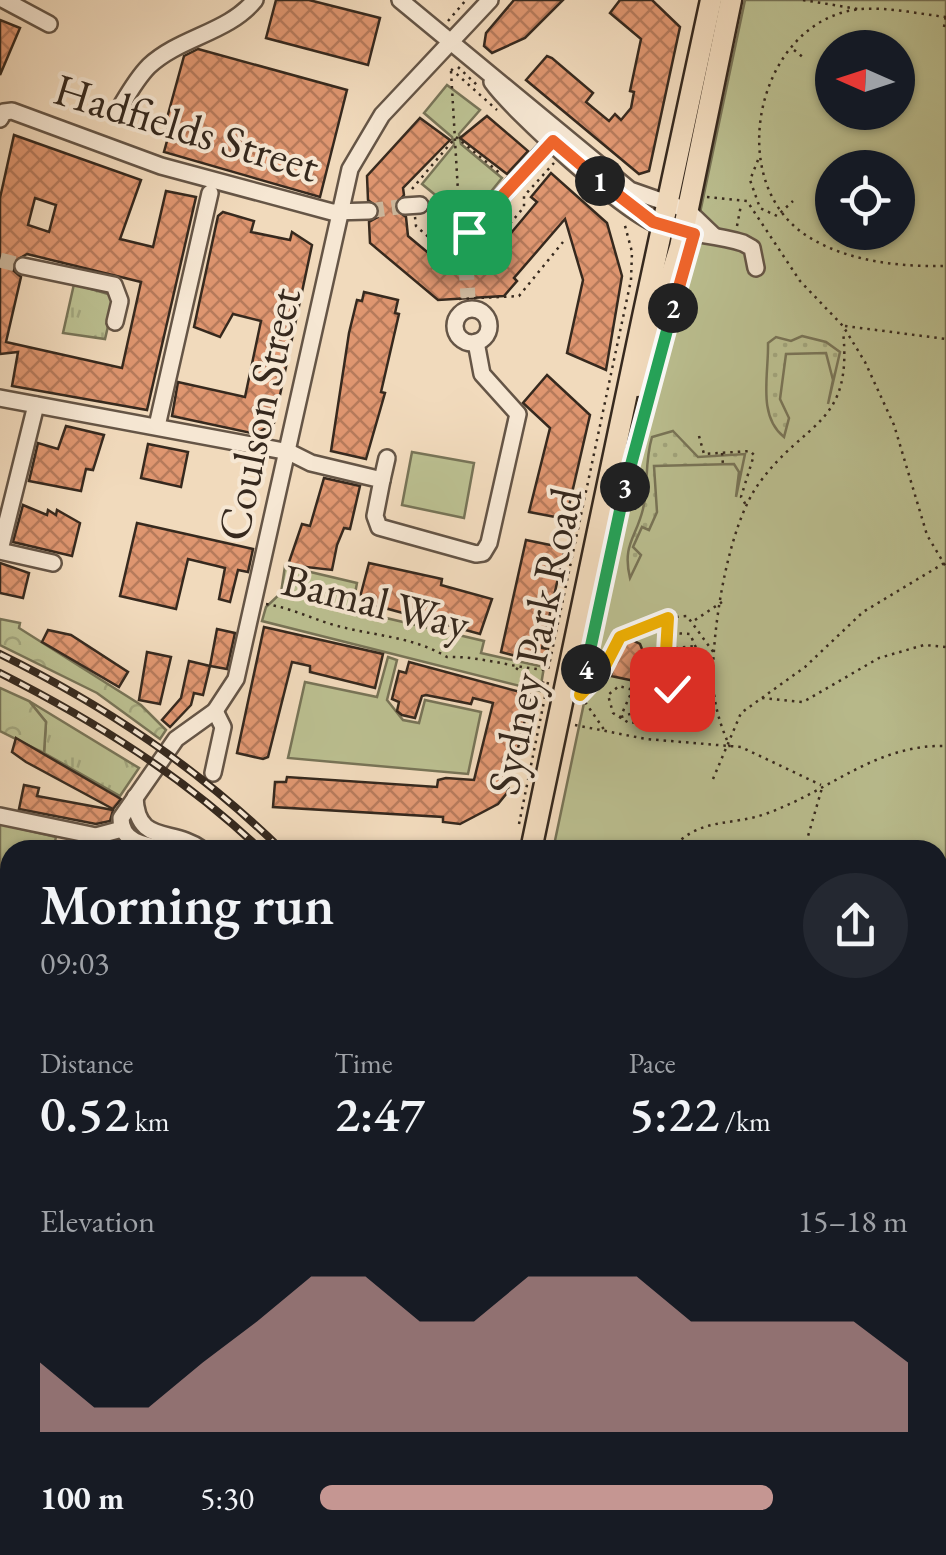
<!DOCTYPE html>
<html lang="en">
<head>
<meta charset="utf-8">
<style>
  body { margin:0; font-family:"EB Garamond",serif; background:#242831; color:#f1f3f6; height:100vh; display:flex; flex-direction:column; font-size:38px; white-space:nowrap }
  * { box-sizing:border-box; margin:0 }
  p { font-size:32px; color:#9ea1a6 }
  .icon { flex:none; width:55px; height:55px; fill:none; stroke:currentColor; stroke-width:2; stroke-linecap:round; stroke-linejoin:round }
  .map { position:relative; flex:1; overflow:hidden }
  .sheet { position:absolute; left:0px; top:840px; width:948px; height:715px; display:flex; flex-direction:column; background:#171b24; border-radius:30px 30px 0 0; box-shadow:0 2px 8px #0004 }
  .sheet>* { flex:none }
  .needle { width:65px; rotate:273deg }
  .buttons { position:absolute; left:815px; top:30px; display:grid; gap:20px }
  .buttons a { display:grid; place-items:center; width:100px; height:100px; border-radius:50%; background:#171b24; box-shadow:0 2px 8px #0004; font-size:50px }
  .pin { position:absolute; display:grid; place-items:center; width:85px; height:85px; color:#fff; margin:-42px; border-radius:20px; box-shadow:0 5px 15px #0006 }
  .km { position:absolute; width:50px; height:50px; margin:-25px; border-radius:50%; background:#222; color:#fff; font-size:28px; line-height:50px; text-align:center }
  .round { display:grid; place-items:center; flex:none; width:105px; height:105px; border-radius:52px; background:#242831 }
  .headline { display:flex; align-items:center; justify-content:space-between; height:170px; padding:0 40px }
  h1 { font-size:55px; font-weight:600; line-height:75px }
  .stats { display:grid; grid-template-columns:repeat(3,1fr); gap:15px; height:170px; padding:10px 40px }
  .stats div { display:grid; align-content:center }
  .stats b { font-size:50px; font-weight:600 }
  .stats small { font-size:28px; font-weight:400 }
  .stats p { font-size:28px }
  .chart { height:280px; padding:20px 40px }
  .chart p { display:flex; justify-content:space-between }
  .chart svg { width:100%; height:180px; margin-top:10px; fill:#c59692; opacity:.7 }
  ul { padding:0 40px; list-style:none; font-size:32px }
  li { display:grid; grid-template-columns:160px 120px 1fr; align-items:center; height:75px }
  li i { height:25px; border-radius:12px; background:#c59692 }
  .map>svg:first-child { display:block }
  .grass { fill:url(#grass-tufts); stroke:#787457; stroke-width:2.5 }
  .forest { fill:url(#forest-crowns); stroke:#787457; stroke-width:2.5 }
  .park { fill:#bbbf90; stroke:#787457; stroke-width:2.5; fill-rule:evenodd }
  .garden { fill:url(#garden-dots); stroke:#787457; stroke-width:2.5 }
  .building { fill:url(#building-cross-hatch); stroke:#36291e; stroke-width:2.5; fill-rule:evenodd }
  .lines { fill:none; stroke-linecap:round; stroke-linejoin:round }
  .minor-tunnel { stroke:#ccb79c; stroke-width:15; stroke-dasharray:15 8; stroke-linecap:butt }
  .highway-tunnel { stroke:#ccb79c; stroke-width:22; stroke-dasharray:22 11; stroke-linecap:butt }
  .minor-casing { stroke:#655546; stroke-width:20 }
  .major-casing { stroke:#36291e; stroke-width:25 }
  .highway-casing { stroke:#36291e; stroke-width:28 }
  .path { stroke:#36291e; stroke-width:2.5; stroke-dasharray:2.5 5; stroke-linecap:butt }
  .minor { stroke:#f6e7d3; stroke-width:15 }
  .major { stroke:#f1dabc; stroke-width:20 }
  .highway { stroke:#f1dabc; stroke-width:22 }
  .rail-casing { stroke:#36291e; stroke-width:8 }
  .rail { stroke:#f6e7d3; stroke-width:4; stroke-dasharray:11; stroke-linecap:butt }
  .split-1-casing { stroke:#fff; stroke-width:20 }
  .split-2-casing { stroke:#fff; stroke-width:20 }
  .split-3-casing { stroke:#fff; stroke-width:20 }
  .split-4-casing { stroke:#fff; stroke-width:20 }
  .split-5-casing { stroke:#fff; stroke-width:20 }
  .split-6-casing { stroke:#fff; stroke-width:20 }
  .split-1 { stroke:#f0652b; stroke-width:12 }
  .split-2 { stroke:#f0652b; stroke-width:12 }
  .split-3 { stroke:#22a559; stroke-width:12 }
  .split-4 { stroke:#22a559; stroke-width:12 }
  .split-5 { stroke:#f5b400; stroke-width:12 }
  .split-6 { stroke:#f5b400; stroke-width:12 }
  .labels { text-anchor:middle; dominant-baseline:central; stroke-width:8; stroke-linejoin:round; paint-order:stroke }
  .street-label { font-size:45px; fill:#36291e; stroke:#f6e7d3 }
</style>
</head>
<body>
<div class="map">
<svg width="946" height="1555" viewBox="0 0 946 1555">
  <defs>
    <pattern id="grass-tufts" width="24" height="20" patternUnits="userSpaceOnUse" patternTransform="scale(2.5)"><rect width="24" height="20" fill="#bbbf90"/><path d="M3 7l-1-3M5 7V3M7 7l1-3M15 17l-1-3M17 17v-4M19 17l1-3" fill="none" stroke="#a1a47c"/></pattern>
    <pattern id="forest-crowns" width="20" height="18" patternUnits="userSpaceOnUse" patternTransform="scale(2.5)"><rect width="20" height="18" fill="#bbbf90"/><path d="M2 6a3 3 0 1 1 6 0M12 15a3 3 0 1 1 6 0" fill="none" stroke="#a1a47c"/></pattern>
    <pattern id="garden-dots" width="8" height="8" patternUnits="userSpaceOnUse" patternTransform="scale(2.5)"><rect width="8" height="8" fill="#bbbf90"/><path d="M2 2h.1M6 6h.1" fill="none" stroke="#a1a47c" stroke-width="1.8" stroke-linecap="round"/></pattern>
    <pattern id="building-cross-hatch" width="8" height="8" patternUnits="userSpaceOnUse" patternTransform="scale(2.5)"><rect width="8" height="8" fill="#df9670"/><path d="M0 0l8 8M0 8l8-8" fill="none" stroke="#b67a5b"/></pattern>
  </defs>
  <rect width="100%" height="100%" fill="#f1dabc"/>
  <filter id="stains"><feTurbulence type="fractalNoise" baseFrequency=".002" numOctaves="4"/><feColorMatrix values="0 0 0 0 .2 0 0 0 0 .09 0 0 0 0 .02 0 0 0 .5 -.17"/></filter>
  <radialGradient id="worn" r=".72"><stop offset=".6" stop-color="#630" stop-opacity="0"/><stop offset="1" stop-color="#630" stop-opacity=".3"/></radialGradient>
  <g class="grass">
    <polygon points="74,284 115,296 105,339 63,333"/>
    <polygon points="29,701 139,768 120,796 44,753 46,722"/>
  </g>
  <g class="forest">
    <polygon points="0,619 20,623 19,628 141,705 166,730 160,739 97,693 0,645"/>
    <polygon points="0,688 29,701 46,722 44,753 0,731"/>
  </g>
  <g class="park">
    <path d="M745,0H946V1237H938V850H553L642,428L693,246ZM832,48H898V112H832ZM832,168H898V232H832Z"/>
    <polygon points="447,85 480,110 459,134 461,144 502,178 467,221 422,184 454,145 452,137 424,113"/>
    <polygon points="412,452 474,463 464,518 402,505"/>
    <polygon points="285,566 357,583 352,610 484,641 481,653 544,667 540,691 262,621 266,607 281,593"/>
    <polygon points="388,657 397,660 387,700 403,720 419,723 425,700 481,712 468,774 288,758 305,682 377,697"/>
    <polygon points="0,824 56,837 53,850 10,850 10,884 0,882"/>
  </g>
  <g class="garden">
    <path d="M802,336L826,342L840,352L828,404L833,380L826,353L786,354L780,399L789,418L784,437C757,416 769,373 768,343L776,337L791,341Z"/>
    <path d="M673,431L698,457L745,454L736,497L739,472L734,464L654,466L657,512L649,530L642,527L633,547L641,555L630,578C622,545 636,538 643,509C649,484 644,464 652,437Z"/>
  </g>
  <g class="building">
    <polygon points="276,0 309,0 380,18 368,65 266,38"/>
    <polygon points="514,0 563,0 525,38 492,53 484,46 486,33"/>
    <polygon points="620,0 652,0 680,27 649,171 639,174 526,80 547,56 552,58 593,93 586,102 609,121 615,114 621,120 631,108 634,92 630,91 641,39 610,13"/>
    <polygon points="0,20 20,28 0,75"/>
    <polygon points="198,49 347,90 320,197 164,152 170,130 164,129 184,56"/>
    <polygon points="487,116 528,151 507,174 460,138"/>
    <polygon points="420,118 450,140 403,188 404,195 394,208 406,217 408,236 444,266 455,265 466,276 475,272 477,264 485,264 537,202 531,197 551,173 607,223 622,276 606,370 567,353 583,280 565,219 514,278 517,281 504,296 438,300 370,243 369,222 378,217 380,210 368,200 367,176"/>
    <path d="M14,135L141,180L120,239L153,247L166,191L196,197L147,410L12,386L18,352L0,354V198ZM35,198L56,205L49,232L28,225ZM27,254L141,282L122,368L6,342L21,277L13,270L12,263Z"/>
    <polygon points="223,212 254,221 251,232 290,240 292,232 312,245 274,423 256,434 172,416 178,382 245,397 261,321 233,314 220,337 194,327 218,216"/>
    <polygon points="364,292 398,300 395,313 399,314 381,392 385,393 366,459 331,451 349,333 357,300 362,301"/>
    <polygon points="547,375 590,415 566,519 529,512 550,428 523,403"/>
    <polygon points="66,426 104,435 93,470 86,469 81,491 29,481 38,443 58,449"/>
    <polygon points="148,444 188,452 181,487 141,478"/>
    <polygon points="324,478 360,486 350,529 344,528 337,545 332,570 288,565 302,524 310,526"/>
    <polygon points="23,505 47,515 48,510 56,515 57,510 80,523 72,556 13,542"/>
    <polygon points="137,523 253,549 248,572 238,570 230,602 219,599 225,568 188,559 176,609 120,596"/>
    <polygon points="526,540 565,548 542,648 548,649 545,664 501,652"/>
    <polygon points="0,563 29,573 23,598 0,593"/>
    <polygon points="369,563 442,579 441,585 492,599 480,634 359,601"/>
    <polygon points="264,627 383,654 375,688 310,672 310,666 292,662 268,757 263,759 237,753"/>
    <polygon points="217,629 235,633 227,669 210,666"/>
    <polygon points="48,630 71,635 128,672 119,687 42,642"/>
    <polygon points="628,638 640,644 648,664 644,683 611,676 615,658"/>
    <polygon points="147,652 171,657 160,704 139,700"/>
    <polygon points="189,661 210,666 203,695 194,693 191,705 170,727 162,720 181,698"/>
    <polygon points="409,662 531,695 507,793 498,804 460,824 443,822 443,817 273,807 275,782 286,782 287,777 437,787 438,780 446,778 474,780 493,703 473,698 471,704 426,695 422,696 415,718 402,715 397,711 399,702 392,699 399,671 406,673"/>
    <polygon points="16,738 121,799 113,809 26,762 12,752"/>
    <polygon points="24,785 39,788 37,796 113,810 110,821 96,824 19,809"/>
    <polygon points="10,1256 10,1320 0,1323 0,1270"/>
    <polygon points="832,1545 897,1545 900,1555 834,1555"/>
  </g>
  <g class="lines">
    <g class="minor-tunnel">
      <polyline points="369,211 405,206"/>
      <polyline points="0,260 23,266"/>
      <polyline points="466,265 468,298"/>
    </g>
    <g class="highway-tunnel">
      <polyline points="938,1516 946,1513"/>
      <polyline points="0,1545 10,1544"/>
      <polyline points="813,1555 845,1545"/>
    </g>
    <g class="minor-casing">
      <g id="minor">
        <polyline points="4,0 49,24"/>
        <polyline points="400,0 630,190 687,210 713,235"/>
        <path d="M492,82C514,113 625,213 659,225C687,235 715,234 743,243L752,248L756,268"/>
        <path d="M118,111C127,96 136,79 149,66C180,37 228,33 255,0"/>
        <polyline points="0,119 4,112 12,111 161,166 332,212 369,211"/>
        <polyline points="405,206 420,205"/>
        <polyline points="466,265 469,232 559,134"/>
        <polyline points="23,266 114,285 120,301 115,322"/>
        <circle cx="472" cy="326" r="17"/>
        <polyline points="0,398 289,452 311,463 382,480 375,516 379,527 476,554 483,553 489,543 518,414 482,374 476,342"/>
        <polyline points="157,426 210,193"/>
        <polyline points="382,480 387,458"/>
        <polyline points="0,550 36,405"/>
        <polyline points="0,551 53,563"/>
        <polyline points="213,773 223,727 215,711"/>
        <path d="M135,797C137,846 172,827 203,850"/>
        <polyline points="0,816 96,836 122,829"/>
        <path d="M171,850C150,846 121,845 121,818L176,739L215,711L236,679L350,169L382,115L490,0"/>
        <polyline points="0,943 10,945"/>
        <polyline points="0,1213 10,1199"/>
        <polyline points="938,1251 946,1251"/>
        <polyline points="0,1406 10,1436"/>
        <polyline points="938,1433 946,1437"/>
        <polyline points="48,1545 51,1555"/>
        <polyline points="125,1545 128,1555"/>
        <polyline points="190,1545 193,1555"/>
        <polyline points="270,1545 273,1555"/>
        <polyline points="352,1545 355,1555"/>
        <polyline points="531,1545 534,1555"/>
        <polyline points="730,1545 733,1555"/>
        <polyline points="820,1545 823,1555"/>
      </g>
    </g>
    <g class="major-casing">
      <g id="major">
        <polyline points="637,386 680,247 731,0"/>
        <path d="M531,850C591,566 649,283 711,0"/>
        <polyline points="915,1545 917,1555"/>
      </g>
    </g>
    <g class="highway-casing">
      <g id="highway">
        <polyline points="938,1268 946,1272"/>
        <polyline points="938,1289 946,1292"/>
        <polyline points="0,1339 10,1335"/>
      </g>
    </g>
    <g class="path">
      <polyline points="803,0 858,9"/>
      <path d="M946,17C919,14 889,7 862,9C757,17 719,186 812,239C851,262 902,267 946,266"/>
      <polyline points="448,21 466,0"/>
      <polyline points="944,27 946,14"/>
      <polyline points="794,50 804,58"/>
      <polyline points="458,67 478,86"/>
      <polyline points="451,69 497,110"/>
      <polyline points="451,71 459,209 463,216"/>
      <polyline points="456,137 501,174"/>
      <polyline points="758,160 750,180 760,208 777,216 793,201"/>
      <polyline points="412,189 455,138"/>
      <polyline points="707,197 747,201 800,281 843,326 865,362 894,425 927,535 946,567"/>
      <polyline points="415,217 416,226 452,258"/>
      <polyline points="737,226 741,205"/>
      <polyline points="481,258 524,207 524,196 554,163"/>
      <polyline points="459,299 519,296 563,242"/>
      <polyline points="845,326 946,339"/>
      <polyline points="699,436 704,454 750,451 754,455 741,497 746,505"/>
      <polyline points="722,453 723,465"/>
      <path d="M266,604C291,608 310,618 334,625C373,636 412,636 447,657C482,656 513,668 548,670L631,280L632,252L624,222"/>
      <polyline points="668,618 670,633"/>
      <polyline points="695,620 722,602"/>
      <polyline points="596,624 647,397"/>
      <polygon points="672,633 690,634 701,659 694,691 702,720 691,729 657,720 629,723 613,713 608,695 619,686 637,691 664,688 663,668"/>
      <polyline points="668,649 695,646"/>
      <polyline points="665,666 696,672"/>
      <polyline points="516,668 530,679 548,684"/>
      <polyline points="666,689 692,691"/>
      <path d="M582,694C624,649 612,622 687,616L714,653"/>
      <polyline points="581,696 605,731"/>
      <polyline points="762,698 803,702 879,658 924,645 946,647"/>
      <polyline points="621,717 648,708 638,691"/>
      <polyline points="620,718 632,691"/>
      <polyline points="673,723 673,689"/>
      <polyline points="575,725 646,739 741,747 821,785"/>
      <path d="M730,747C720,725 714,705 713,681C712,629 728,524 760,482C805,420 853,426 843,331"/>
      <polyline points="713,779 741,713 805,667 863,612 946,562"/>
      <polyline points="519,824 548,682"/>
      <path d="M671,850C699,816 731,827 768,813C831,790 876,744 946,746"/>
      <polyline points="804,850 822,788"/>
      <polyline points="938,987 946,987"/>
      <polyline points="946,1038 940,1095 946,1119"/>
      <polyline points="938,1146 946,1148"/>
    </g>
    <use href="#minor" class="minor"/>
    <use href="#major" class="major"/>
    <use href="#highway" class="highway"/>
    <g class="rail-casing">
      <g id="rail">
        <path d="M0,654C106,706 198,768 282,850"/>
        <path d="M0,673C95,721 183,776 261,850"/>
        <polyline points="587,1545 590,1555"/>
        <polyline points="617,1545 620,1555"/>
        <polyline points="641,1545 642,1555"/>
      </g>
    </g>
    <use href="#rail" class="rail"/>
  </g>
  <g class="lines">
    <g class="split-1-casing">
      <polyline id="split-1" points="469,232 553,141 600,181"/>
    </g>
    <g class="split-2-casing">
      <polyline id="split-2" points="600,181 653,222 694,234 673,308"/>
    </g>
    <g class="split-3-casing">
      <polyline id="split-3" points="625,487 673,308"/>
    </g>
    <g class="split-4-casing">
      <polyline id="split-4" points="586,669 625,487"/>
    </g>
    <g class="split-5-casing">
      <polyline id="split-5" points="586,669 580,695 602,672 620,637 668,618 666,652"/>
    </g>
    <g class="split-6-casing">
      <polyline id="split-6" points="666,652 664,688 672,689"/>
    </g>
    <use href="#split-1" class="split-1"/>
    <use href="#split-2" class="split-2"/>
    <use href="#split-3" class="split-3"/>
    <use href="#split-4" class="split-4"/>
    <use href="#split-5" class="split-5"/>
    <use href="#split-6" class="split-6"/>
  </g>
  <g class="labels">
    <g class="street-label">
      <text transform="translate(187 127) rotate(17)">Hadfields Street</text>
      <text transform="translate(258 414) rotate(-78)">Coulson Street</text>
      <text transform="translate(376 601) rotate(14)">Bamal Way</text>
      <text transform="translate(534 641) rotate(-78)">Sydney Park Road</text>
    </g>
  </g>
  <rect width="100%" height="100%" filter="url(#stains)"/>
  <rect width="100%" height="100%" fill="url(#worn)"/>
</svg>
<div class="buttons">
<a><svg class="needle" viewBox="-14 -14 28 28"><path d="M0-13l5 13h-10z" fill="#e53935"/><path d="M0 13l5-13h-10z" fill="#9ea1a6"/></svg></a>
<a><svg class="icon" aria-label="locate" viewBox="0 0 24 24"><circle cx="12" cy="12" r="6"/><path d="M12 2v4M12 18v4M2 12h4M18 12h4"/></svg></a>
</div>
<div class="pin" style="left:469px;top:232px;background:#1e9e55"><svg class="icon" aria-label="arrive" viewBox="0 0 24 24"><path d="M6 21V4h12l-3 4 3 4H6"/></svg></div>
<div class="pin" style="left:672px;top:689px;background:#d93025"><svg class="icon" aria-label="check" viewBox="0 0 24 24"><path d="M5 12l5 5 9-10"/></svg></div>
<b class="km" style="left:600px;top:181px">1</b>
<b class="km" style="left:673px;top:308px">2</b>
<b class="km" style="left:625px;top:487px">3</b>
<b class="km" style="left:586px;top:669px">4</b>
<section class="sheet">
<div class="headline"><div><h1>Morning run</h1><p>09:03</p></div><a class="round"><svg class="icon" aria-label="share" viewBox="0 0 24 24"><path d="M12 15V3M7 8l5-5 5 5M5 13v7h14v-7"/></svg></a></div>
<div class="stats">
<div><p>Distance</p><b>0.52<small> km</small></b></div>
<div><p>Time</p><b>2:47</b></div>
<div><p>Pace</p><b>5:22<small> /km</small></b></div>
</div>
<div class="chart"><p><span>Elevation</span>15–18 m</p>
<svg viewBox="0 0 160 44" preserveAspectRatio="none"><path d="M0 44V27L10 38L20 38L30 27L40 17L50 6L60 6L70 17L80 17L90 6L100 6L110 6L120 17L130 17L140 17L150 17L160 27V44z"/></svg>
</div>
<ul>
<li><b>100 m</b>5:30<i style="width:77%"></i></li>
</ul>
</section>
</div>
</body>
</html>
